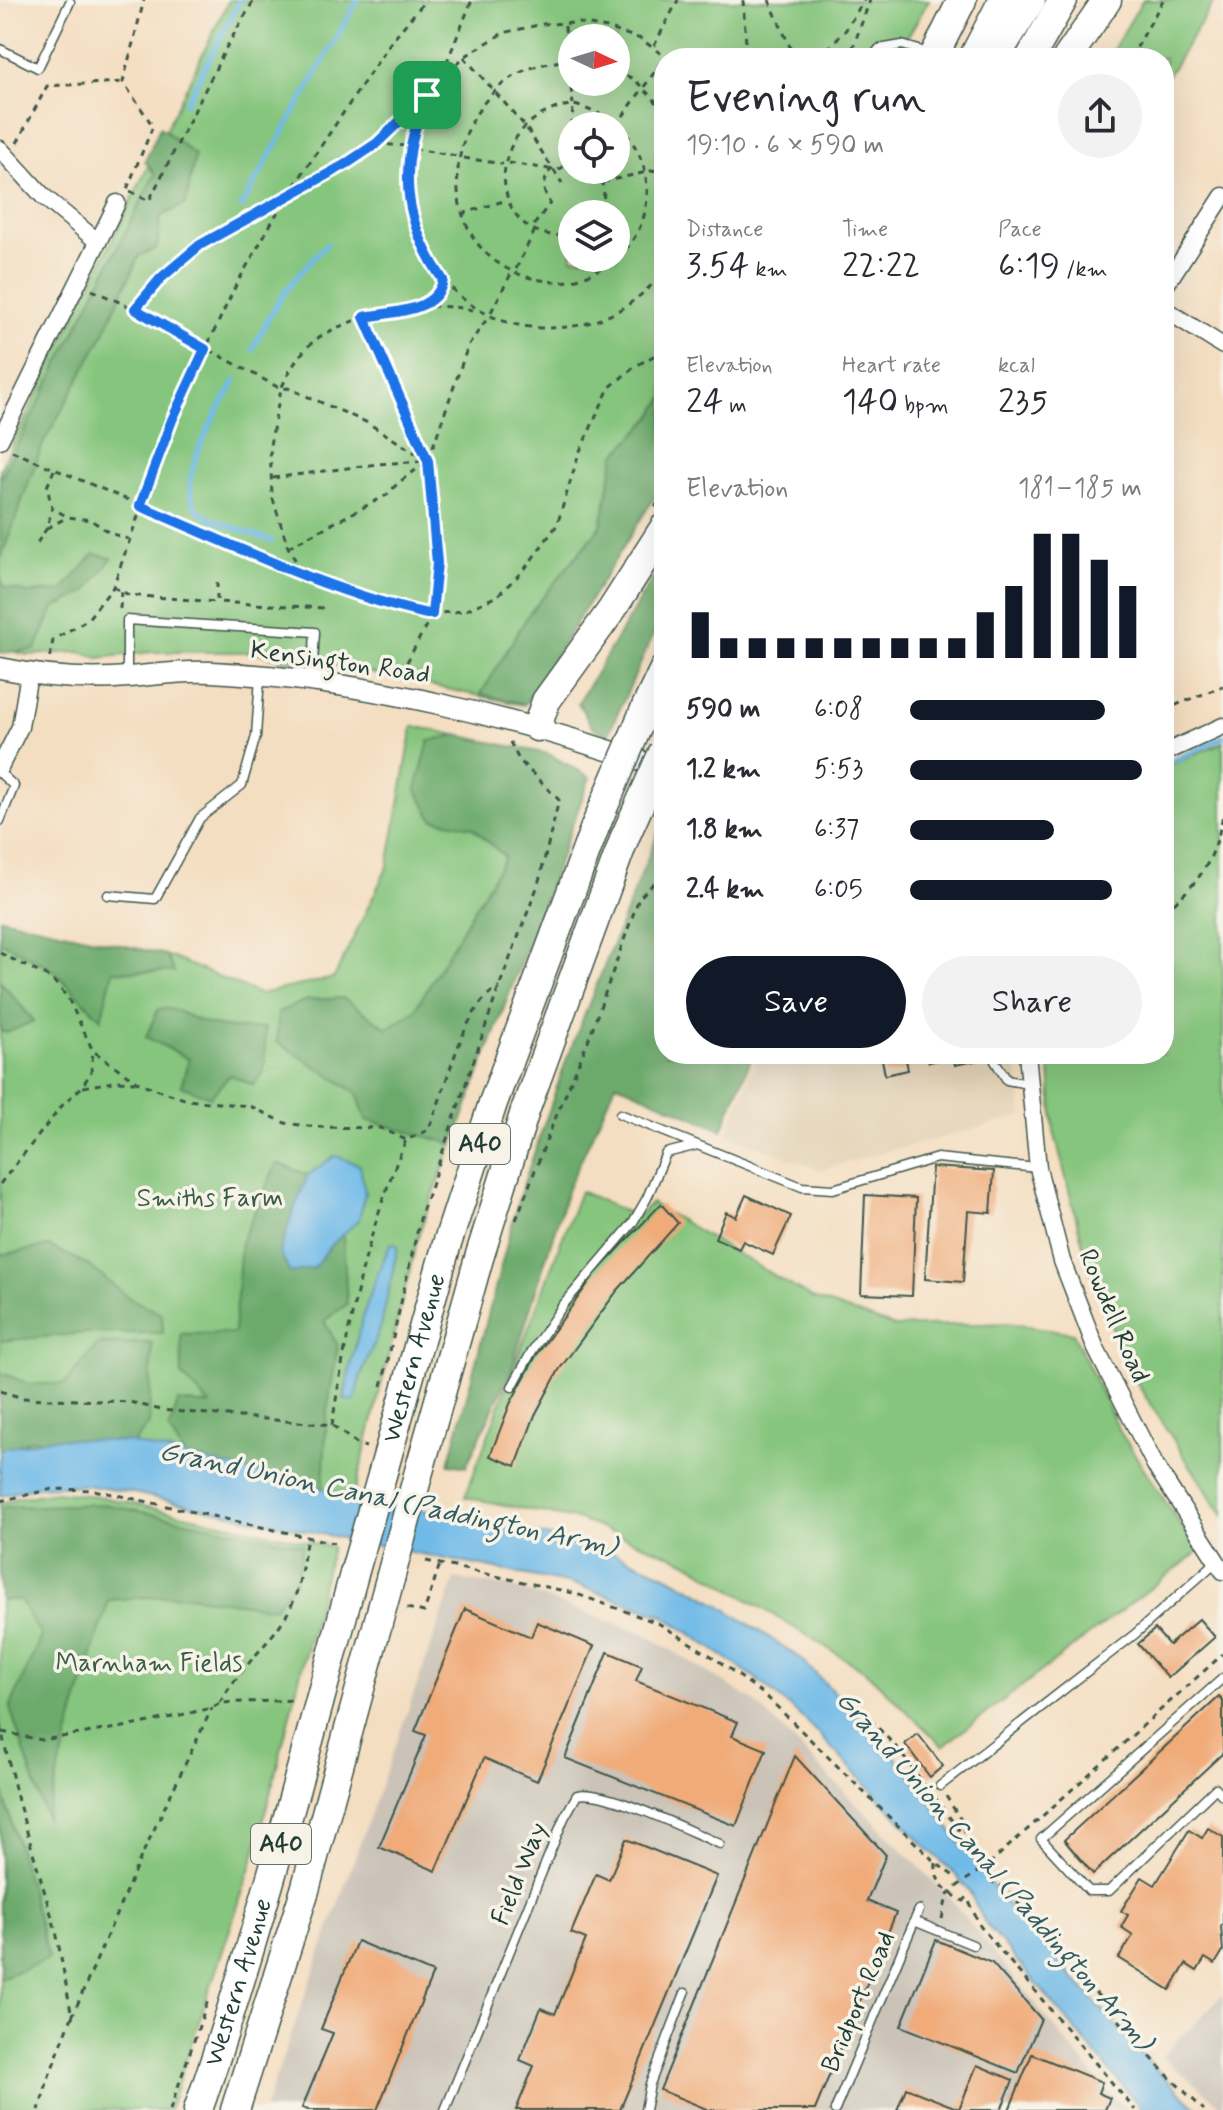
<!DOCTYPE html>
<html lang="en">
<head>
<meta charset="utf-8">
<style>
  body { margin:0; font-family:Mynerve,sans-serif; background:#f2f2f3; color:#2b2b33; height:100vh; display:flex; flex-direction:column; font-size:30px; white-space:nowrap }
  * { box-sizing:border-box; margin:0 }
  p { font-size:26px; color:#7c7c81 }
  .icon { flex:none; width:44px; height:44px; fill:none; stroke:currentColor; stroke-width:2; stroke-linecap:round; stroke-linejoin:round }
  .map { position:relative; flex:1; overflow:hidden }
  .details { position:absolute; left:654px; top:48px; width:520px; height:1016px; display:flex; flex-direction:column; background:#fff; border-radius:32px; box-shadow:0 8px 32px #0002 }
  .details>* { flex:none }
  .needle { width:52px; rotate:94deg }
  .fabs { position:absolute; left:558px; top:24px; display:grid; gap:16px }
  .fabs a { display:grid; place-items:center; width:72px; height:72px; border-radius:50%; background:#fff; box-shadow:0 8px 32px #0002; font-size:40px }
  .pin { position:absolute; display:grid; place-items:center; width:68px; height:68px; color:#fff; margin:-34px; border-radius:16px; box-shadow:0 4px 12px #0006 }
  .round { display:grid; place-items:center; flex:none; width:84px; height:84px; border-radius:42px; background:#f2f2f3 }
  .summary { display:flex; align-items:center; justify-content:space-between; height:136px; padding:0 32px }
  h1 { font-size:44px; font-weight:600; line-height:60px }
  .figures { display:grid; grid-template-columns:repeat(3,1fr); gap:12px; height:136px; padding:8px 32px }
  .figures div { display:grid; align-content:center }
  .figures b { font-size:34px; font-weight:600 }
  .figures small { font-size:22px; font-weight:400 }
  .figures p { font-size:22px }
  .chart { height:224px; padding:16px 32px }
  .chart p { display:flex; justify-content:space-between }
  .chart svg { width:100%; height:144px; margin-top:8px; stroke:#111827; stroke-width:6 }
  .button { display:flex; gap:16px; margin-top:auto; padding:16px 32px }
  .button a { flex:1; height:92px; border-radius:48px; background:#111827; color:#fff; font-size:32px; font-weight:600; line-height:92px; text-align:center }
  .button a+a { background:#f2f2f3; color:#2b2b33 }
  ul { padding:0 32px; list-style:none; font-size:26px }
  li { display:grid; grid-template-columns:128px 96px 1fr; align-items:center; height:60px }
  li i { height:20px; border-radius:10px; background:#111827 }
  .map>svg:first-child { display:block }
  .built { fill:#e3d2b5 }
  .industrial { fill:#cbc3b8 }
  .green { fill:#85c57d; stroke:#528158; stroke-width:2; fill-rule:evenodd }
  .forest { fill:#6caa6c; stroke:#467450; stroke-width:2 }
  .water { fill:#6fbae8; stroke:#477c8e; stroke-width:2 }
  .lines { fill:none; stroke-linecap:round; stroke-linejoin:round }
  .stream { stroke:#6fbae8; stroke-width:5 }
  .building { fill:#f0ab79 }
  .service-casing { stroke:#3f5549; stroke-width:11 }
  .minor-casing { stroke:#3f5549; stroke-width:19 }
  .tertiary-casing { stroke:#3f5549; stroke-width:23 }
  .trunk-casing { stroke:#3f5549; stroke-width:31 }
  .path { stroke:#3f5549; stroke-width:3; stroke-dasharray:6 6; stroke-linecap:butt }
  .service { stroke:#fff; stroke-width:8 }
  .minor { stroke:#fff; stroke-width:16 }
  .tertiary { stroke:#fff; stroke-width:20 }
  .trunk { stroke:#fff; stroke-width:28 }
  .trunk-bridge-casing { stroke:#3f5549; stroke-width:31; stroke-linecap:butt }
  .path-bridge { stroke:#3f5549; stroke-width:3; stroke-dasharray:6 6; stroke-linecap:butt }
  .trunk-bridge { stroke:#fff; stroke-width:28 }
  .route-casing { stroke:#fff; stroke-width:16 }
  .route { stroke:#1a73e8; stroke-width:10 }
  .labels { text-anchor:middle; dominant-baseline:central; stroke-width:7; stroke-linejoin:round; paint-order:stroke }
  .shield { fill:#f7f3e8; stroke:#60746a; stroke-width:2 }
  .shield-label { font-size:24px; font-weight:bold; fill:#1f3d34 }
  .street-label { font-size:26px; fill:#1f3d34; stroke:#f7f3e8 }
  .park-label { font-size:26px; fill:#385f46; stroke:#f7f3e8 }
  .water-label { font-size:28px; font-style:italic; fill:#335c61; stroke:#f7f3e8 }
</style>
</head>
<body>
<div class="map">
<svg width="1223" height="2110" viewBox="0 0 1223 2110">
  <rect width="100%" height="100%" fill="#f7f3e8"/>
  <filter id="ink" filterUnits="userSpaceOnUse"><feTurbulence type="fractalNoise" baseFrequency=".0125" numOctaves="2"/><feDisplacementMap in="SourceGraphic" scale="16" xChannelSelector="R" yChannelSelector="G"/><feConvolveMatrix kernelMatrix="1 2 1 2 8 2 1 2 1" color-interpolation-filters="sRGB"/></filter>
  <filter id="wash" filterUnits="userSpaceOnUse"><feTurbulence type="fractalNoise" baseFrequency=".006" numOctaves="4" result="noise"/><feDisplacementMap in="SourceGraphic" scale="32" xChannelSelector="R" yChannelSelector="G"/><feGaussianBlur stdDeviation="1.8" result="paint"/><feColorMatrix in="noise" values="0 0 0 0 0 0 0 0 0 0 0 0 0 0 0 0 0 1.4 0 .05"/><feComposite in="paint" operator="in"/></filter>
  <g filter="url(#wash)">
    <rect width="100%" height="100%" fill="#f4dec1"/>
    <polygon class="built" points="759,1054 1015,1054 1023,1116 819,1170 727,1134"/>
    <g class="industrial">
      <polygon points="455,1579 513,1587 645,1634 754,1701 947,1895 1099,2082 1126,2110 264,2110"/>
      <polygon points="1223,1994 1223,2107 1162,2057"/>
    </g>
    <g class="green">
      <path d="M229,0H929L895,58H664V460L523,705L323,663L282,660L256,652H152L98,658L80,652L27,655L0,648V470ZM572,38H616V82H572ZM572,126H616V170H572ZM572,214H616V258H572Z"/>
      <polygon points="1143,0 1215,0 1164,82 1164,58 1108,58"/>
      <polygon points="413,726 548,754 590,777 419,1233 352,1503 0,1462 0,918 166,955 259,994 334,978 388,866"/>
      <polygon points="1223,742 1223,1516 1127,1368 1085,1253 1054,1131 1049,1054 1164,1054 1164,767"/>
      <polygon points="580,1191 637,1217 651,1203 812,1298 895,1327 1007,1323 1073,1333 1119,1430 1198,1552 943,1746 865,1671 685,1561 580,1520 465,1497"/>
      <polygon points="56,1492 97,1496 332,1547 254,1858 169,2110 0,2110 0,1504 16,1498"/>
    </g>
    <g class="forest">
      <polygon points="160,127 195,155 186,204 161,216 157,248 139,256 100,341 43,444 0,560 0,479 155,174 145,161"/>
      <polygon points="664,397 664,482 525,704 481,694 528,615 601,526 615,455 652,417"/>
      <polygon points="94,554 112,558 86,592 54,608 35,650 0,653 0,575 4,587 29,593 62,591"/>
      <polygon points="664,559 664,611 608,735 592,727 578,703"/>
      <polygon points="456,735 548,754 590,777 453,1144 366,1120 357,1093 277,1042 278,1012 307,1000 343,998 387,1028 414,1011 505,857 472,827 433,819 416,789 429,741"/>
      <polygon points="664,818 664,1054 753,1054 722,1130 616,1083 568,1188 511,1370 466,1467 449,1464 520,1194 567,1058"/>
      <polygon points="0,918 166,955 174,972 113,971 101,1019 53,970 4,943 0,943"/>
      <polygon points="0,981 34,1021 7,1033 0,1031"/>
      <path d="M158,1009C177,1008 178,1012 195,1019C218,1029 241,1030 265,1028V1070L253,1085L230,1075L210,1097L181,1086L189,1059L146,1037Z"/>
      <polygon points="277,1163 308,1175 291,1217 280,1253 314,1268 331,1245 343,1234 347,1304 324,1321 338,1346 327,1412 323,1490 185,1457 169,1430 178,1402 210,1405 182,1375 181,1334 234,1333 241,1242"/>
      <polygon points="49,1246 87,1264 129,1298 162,1314 163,1333 87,1333 0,1341 0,1255"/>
      <polygon points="152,1343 149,1424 131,1446 31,1439 0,1454 0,1372 29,1384 64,1384 98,1344"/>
      <polygon points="104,1504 303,1545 296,1580 274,1608 180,1595 109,1600 79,1696 46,1818 10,1708 41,1636 20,1600 0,1600 0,1510 5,1507"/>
      <polygon points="0,1780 49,1959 0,1978"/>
    </g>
    <g class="water">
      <polygon points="335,1156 360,1165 365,1192 359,1220 331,1245 314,1268 290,1273 280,1253 291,1217 308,1175"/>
      <path d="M391,1243L398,1246L381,1326L361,1375L354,1402L344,1399C354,1344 367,1293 391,1243Z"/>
      <polygon points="53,1438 128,1442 341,1493 602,1548 666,1575 714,1601 800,1658 884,1743 911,1776 1003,1900 1154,2067 1199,2110 1143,2110 985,1923 968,1889 953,1872 924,1845 804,1719 754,1677 664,1616 577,1585 336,1537 129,1492 85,1485 34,1487 0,1496 0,1449"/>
    </g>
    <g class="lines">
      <g class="stream">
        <polyline points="186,103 240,0"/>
        <polyline points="241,207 358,0"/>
        <path d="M253,349C275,302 290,281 327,244"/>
        <path d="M236,380C220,408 166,488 203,514C214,522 256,535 272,541"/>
        <polyline points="1164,765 1223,737"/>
      </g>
    </g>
    <g id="blocks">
      <g class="building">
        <polygon points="881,1054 905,1054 908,1070 885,1075"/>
        <polygon points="927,1054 978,1054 979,1060 955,1065 953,1057 929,1062"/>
        <polygon points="932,1167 994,1171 991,1213 968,1211 963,1282 925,1279"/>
        <polygon points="746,1195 791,1216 773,1255 743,1241 739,1249 715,1238 726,1212 736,1217"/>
        <polygon points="865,1195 916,1198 912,1296 861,1294"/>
        <polygon points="661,1204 678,1223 617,1291 559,1370 535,1415 516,1466 490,1456 510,1404 536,1356 595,1274"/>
        <polygon points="465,1609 531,1637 537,1622 594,1646 537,1781 484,1758 436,1871 379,1847 426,1735 415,1731"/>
        <polygon points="1199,1619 1215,1637 1168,1678 1138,1644 1155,1629 1169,1645"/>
        <polygon points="608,1652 642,1666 636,1681 738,1722 732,1736 766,1750 736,1826 565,1758"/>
        <polygon points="1219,1697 1223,1701 1223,1753 1093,1874 1064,1840"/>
        <polygon points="918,1734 943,1766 930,1777 905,1744"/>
        <polygon points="795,1756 886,1855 867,1901 896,1913 815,2110 709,2110 660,2090"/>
        <polygon points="1208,1828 1223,1837 1223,1923 1221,1926 1223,1951 1215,1964 1205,1958 1197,1971 1186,1964 1170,1990 1119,1958 1133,1935 1121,1927 1128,1915 1121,1911 1142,1877 1155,1885 1189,1830 1202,1838"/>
        <polygon points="626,1839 717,1876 620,2110 516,2110 534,2066 520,2060 541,2008 555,2014 586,1939 571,1933 596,1874 609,1880"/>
        <polygon points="936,1940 992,1963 1041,2019 1018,2073 901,2026"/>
        <polygon points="357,1941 433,1973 377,2110 308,2110 302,2108 333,2033 321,2029"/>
        <polygon points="1032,2054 1102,2082 1098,2093 1110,2098 1105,2110 1009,2110"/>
        <polygon points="977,2065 1013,2080 1001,2110 897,2110 906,2088 959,2109"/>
      </g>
    </g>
  </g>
  <g filter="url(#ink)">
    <use href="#blocks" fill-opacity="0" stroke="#3f5549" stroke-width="2"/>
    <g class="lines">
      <g class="service-casing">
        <g id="service">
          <polyline points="0,49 38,68 70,2"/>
          <polyline points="872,58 879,49 902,45 929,53"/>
          <polyline points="127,677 127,620 315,632 312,681"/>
          <polyline points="0,773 14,786 0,821"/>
          <polyline points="108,895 155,899 200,818 242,785 256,736 260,677"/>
          <polyline points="995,1054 995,1061 1007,1080 1028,1084"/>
          <polyline points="620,1114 802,1187 833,1189 937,1158 1038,1168"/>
          <polyline points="512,1387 532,1351 563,1305 632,1224 647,1198 666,1153 694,1146"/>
          <polyline points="1223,1678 1041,1839 1089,1891 1109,1891 1216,1788 1223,1796"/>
          <polyline points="940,1786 1135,1634 1216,1562"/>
          <polyline points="914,1921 973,1945"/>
          <path d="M445,2110L564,1818L577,1795C604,1788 691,1832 720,1844"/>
          <polyline points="645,2110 650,2084 685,1993"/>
          <polyline points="835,2110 919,1910"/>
        </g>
      </g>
      <g class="minor-casing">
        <g id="minor">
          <polyline points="0,149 43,196 98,242 0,440"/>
          <polyline points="98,242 117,203"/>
          <polyline points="1164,288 1223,196"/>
          <polyline points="1164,309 1223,346"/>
          <polyline points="1164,753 1223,726"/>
          <polyline points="0,767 20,727 29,674"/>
          <polyline points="1027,1054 1038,1168 1062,1261 1096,1349 1155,1465 1223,1571"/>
        </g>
      </g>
      <g class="tertiary-casing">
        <path id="tertiary" d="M0,668C43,677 84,681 127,677C155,675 184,670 212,672C367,680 518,718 664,769"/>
      </g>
      <g class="trunk-casing">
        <g id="trunk">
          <polyline points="933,58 962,0"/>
          <polyline points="973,58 1003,0"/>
          <polyline points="995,58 1031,0"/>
          <polyline points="1030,58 1063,0"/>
          <polyline points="1067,58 1107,0"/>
          <polyline points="646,707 664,669"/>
          <polyline points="537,727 546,701 611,611 664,528"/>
          <path id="s1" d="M384,1468L446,1247L493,1103L595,827"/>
          <polyline points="418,1475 479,1258 525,1111 625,837"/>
          <path id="s2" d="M198,2110C259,1934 305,1754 354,1574"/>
          <polyline points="235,2110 305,1890 390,1579"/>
        </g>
      </g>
      <g class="path">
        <polyline points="743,0 747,58"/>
        <polyline points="769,0 795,58"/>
        <polyline points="565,26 567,61"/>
        <polyline points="654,46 678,0"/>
        <polyline points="861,56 852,50 870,0"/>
        <polyline points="464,57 525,126 562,183"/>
        <polyline points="819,58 845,31 864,0"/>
        <polyline points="1131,58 1163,0"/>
        <path d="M572,61C437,60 408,274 558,282C573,282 590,275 603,267C615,260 627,250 634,238C663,193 642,125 589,110C584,108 577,105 572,105C563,105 551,110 543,114C480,146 497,248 572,234"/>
        <polyline points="568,64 573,104"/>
        <polyline points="616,70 635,80 664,110"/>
        <polyline points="442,74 472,0"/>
        <path d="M426,99C415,124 407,148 407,175C406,256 464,328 547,328C598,328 631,309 664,272"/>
        <polyline points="616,126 664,59"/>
        <polyline points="17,143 47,86 123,82"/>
        <polyline points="376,144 408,146"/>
        <polyline points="414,149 457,156"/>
        <polyline points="464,158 503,164"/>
        <polyline points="509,163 549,169"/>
        <polyline points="569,163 573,108"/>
        <path d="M595,170C605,185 607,197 598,214"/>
        <polyline points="603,182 664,168"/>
        <polyline points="127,189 153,126 123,82 144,0"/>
        <polyline points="130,191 149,201 226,48 254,0"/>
        <polyline points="462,214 507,200"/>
        <path d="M534,225L550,203C541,190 543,182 551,169L556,171L572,162"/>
        <polyline points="516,269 535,230"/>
        <polyline points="92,290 135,309 281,389 270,445 272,496 288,547 303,574 384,604 427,614 464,611 497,596 524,570 557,525 579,453 609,388 634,367 664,350"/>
        <polyline points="426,305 440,291 443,280"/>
        <polyline points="135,309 161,278 200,245 284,201 376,144 464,57 503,33 543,24 579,23 607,28 641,39 667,58"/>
        <polyline points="491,312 512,272"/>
        <polyline points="364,317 428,461 437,563 432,614 405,666 403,677"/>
        <polyline points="12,451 303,574"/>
        <path d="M428,461L368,423L288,388L281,389C290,369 302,348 321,336C364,311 429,299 476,311"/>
        <polyline points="54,470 47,487 52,508 68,517 91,520 110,533 128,539"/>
        <polyline points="273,478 377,464 428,461"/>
        <polyline points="655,507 664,494"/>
        <polyline points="47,528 68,517"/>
        <polyline points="37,543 47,528 52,508"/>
        <polyline points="288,547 387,495 398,483 428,461 468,346 489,316"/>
        <polyline points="217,582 217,602 324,608"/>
        <polyline points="113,587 129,595 217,602"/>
        <polyline points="120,609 121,590"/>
        <polyline points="50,657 53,640 87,620 113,587 172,420 236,285 284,201 393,39 426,0"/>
        <polyline points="1164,710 1223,686"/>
        <path d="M1164,911C1200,883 1215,860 1223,814"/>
        <polyline points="0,953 52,979 68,998 93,1051 139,1083 187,1100 250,1106 285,1123 315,1127 381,1128 406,1140"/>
        <polyline points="83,1087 118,1081 135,1082"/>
        <polyline points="0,1184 65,1102 82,1087 91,1072 93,1051"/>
        <polyline points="516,1220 550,1131 588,1041 639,898 664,873"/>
        <polyline points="382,1386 421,1215 499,987 538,885 559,800 519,760 509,740"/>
        <polyline points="0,1391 23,1398 130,1402 161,1410 332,1425 357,1444 366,1447"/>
        <path d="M332,1425C347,1329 367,1229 406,1140L428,1130C446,1093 462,1005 499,987"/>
        <polyline points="0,1501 53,1489 94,1490 334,1543"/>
        <polyline points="426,1561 574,1593 658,1623 716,1659 766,1696 936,1863 955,1877"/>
        <polyline points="407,1608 424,1612 440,1564"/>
        <polyline points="854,1702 897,1748 927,1788"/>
        <path d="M220,1703C238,1670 268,1646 287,1614C301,1590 302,1564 307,1537"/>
        <polyline points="0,1725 18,1801 56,1931 72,2017 49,2076 39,2110"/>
        <polyline points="2,1732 42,1740 136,1725 212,1708 220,1703 296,1700"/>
        <polyline points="946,1796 964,1825 967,1848 994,1883 1005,1888 1162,2070 1204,2110"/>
        <polyline points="934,1797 963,1835"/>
        <path d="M936,1863C934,1884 947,1891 963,1901"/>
        <polyline points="989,1864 1223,1654"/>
        <polyline points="963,1902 967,1897 980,1926 1135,2110"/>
        <polyline points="942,1919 947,1896 956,1887"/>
        <polyline points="72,2017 140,1859 212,1708"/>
        <polyline points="170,2110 208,2000"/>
      </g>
      <use href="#service" class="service"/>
      <use href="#minor" class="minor"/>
      <use href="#tertiary" class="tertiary"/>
      <use href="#trunk" class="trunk"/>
      <g class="trunk-bridge-casing">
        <g id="trunk-bridge">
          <polyline points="595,827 646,707"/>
          <polyline points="625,837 664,750"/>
          <polyline points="354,1574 384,1468"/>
          <polyline points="390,1579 418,1475"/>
        </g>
      </g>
      <polyline class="path-bridge" points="956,1887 989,1864"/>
      <use href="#trunk-bridge" class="trunk-bridge"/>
    </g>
  </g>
  <g class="lines" filter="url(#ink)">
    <g class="route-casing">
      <path id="route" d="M427,95C398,164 401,218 443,280C437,313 391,312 364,317L428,461L437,563L432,614H427C328,592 234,545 140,506L172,420L205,349L135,309L161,278L200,245L346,164L376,144Z"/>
    </g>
    <use href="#route" class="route"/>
  </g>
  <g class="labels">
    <g class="shield">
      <rect x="450" y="1124" width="60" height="40" rx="6"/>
      <rect x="251" y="1824" width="60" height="40" rx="6"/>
    </g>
    <g class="shield-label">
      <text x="480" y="1144">A40</text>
      <text x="281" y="1844">A40</text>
    </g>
    <g class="street-label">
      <text transform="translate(340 663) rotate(8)">Kensington Road</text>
      <text transform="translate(1113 1316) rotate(67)">Rowdell Road</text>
      <text stroke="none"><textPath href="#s1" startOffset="114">Western Avenue</textPath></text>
      <text transform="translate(520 1874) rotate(-68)">Field Way</text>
      <text stroke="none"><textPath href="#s2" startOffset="134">Western Avenue</textPath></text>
      <text transform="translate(859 2002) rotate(-67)">Bridport Road</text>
    </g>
    <g class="park-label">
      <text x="210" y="1199">Smiths Farm</text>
      <text x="149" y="1664">Marnham Fields</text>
    </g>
    <g class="water-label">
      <text transform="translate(388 1500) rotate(12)">Grand Union Canal (Paddington Arm)</text>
      <text transform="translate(994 1871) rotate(49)">Grand Union Canal (Paddington Arm)</text>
    </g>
  </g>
</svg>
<div class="fabs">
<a><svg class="needle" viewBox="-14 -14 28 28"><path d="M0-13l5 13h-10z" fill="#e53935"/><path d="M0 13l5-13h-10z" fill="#7c7c81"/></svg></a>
<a><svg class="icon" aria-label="locate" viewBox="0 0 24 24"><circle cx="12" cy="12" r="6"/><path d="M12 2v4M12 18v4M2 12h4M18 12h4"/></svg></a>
<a><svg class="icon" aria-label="layers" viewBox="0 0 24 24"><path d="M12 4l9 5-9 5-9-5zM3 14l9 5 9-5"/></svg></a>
</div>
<div class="pin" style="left:427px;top:95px;background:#1e9e55"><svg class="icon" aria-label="arrive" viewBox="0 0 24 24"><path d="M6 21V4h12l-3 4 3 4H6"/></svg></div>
<section class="details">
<div class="summary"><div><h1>Evening run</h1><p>19:10 · 6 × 590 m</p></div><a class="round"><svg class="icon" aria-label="share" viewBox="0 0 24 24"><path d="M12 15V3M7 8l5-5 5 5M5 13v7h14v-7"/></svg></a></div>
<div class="figures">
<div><p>Distance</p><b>3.54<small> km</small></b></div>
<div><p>Time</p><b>22:22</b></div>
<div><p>Pace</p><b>6:19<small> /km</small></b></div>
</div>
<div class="figures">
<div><p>Elevation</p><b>24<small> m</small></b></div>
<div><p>Heart rate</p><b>140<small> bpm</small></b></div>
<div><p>kcal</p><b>235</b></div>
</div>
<div class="chart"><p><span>Elevation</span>181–185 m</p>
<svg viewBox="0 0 160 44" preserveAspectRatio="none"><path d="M5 44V30M15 44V38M25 44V38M35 44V38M45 44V38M55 44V38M65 44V38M75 44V38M85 44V38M95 44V38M105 44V30M115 44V22M125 44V6M135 44V6M145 44V14M155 44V22"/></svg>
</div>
<ul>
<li><b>590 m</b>6:08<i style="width:84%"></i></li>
<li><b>1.2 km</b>5:53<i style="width:100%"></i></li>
<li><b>1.8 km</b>6:37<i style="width:62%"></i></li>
<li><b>2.4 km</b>6:05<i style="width:87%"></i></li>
</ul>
<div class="button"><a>Save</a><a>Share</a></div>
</section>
</div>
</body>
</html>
